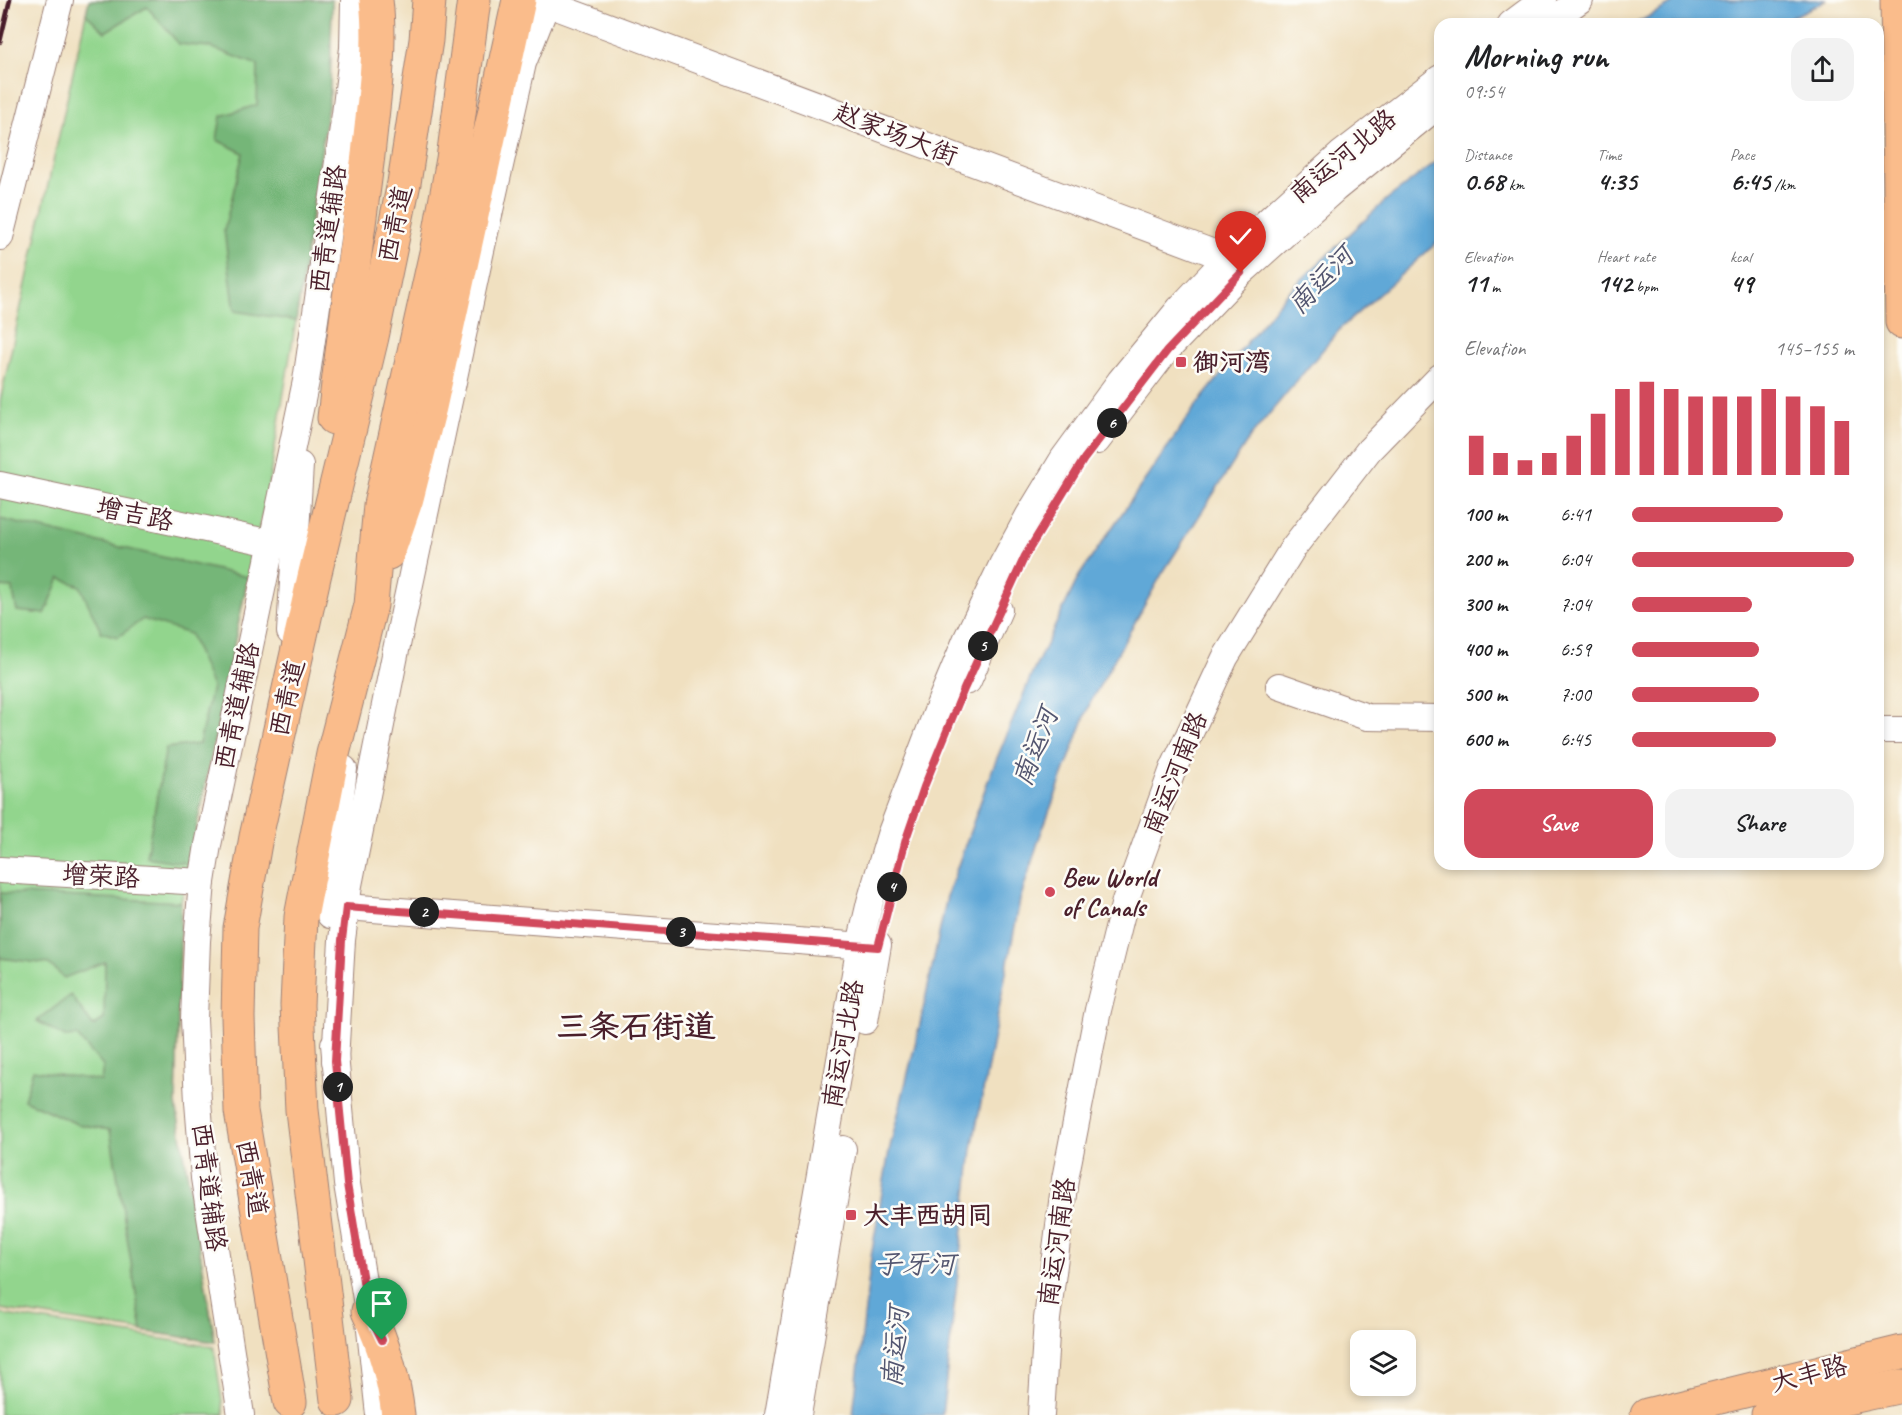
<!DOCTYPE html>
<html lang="en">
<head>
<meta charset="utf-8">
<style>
  body { margin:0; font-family:Caveat,"LXGW WenKai TC",sans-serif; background:#f2f2f2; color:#202124; height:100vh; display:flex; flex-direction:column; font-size:22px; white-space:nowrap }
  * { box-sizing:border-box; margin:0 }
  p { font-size:20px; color:#757577 }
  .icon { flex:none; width:33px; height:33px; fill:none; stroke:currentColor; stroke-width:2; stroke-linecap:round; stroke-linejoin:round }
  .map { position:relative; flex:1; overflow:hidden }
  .details { position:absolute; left:1434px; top:18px; width:450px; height:852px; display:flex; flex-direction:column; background:#fff; border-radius:18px; box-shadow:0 3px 9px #0003 }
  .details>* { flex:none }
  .fabs { position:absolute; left:1350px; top:1330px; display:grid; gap:12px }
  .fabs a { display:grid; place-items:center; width:66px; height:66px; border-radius:12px; background:#fff; box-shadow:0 3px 9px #0003; font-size:30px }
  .pin { position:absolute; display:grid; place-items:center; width:51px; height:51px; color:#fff; margin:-62px -26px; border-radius:50% 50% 50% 0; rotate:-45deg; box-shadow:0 0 6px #0007 }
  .pin .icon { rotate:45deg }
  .km { position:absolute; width:30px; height:30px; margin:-15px; border-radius:50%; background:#222; color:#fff; font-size:16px; line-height:30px; text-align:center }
  .round { display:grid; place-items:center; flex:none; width:63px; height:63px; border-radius:18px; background:#f2f2f2 }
  .summary { display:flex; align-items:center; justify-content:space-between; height:102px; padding:0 30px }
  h1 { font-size:33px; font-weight:600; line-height:45px }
  .metrics { display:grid; grid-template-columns:repeat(3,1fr); gap:9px; height:102px; padding:6px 30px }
  .metrics div { display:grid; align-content:center }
  .metrics b { font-size:26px; font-weight:600 }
  .metrics small { font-size:16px; font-weight:400 }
  .metrics p { font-size:16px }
  .chart { height:168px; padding:12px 30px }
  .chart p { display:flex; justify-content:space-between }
  .chart svg { width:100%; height:108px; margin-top:6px; stroke:#d1495b; stroke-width:6 }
  .primary-button { display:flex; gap:12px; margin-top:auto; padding:12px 30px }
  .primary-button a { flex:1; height:69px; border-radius:18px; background:#d1495b; color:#fff; font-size:24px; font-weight:600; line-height:69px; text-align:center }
  .primary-button a+a { background:#f2f2f2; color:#202124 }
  ul { padding:0 30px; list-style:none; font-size:20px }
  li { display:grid; grid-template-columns:96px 72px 1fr; align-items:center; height:45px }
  li i { height:15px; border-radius:8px; background:#d1495b }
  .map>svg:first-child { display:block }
  .green { fill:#92d58d; stroke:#6e7a5c; stroke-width:1.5 }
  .forest { fill:#75b678; stroke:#606a52; stroke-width:1.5 }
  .water { fill:#61a8d7; stroke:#566481; stroke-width:1.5 }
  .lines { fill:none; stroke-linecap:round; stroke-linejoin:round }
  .minor-casing { stroke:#9d8076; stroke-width:28 }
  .major-casing { stroke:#9d8076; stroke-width:35 }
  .highway-casing { stroke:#9d8076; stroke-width:35 }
  .minor { stroke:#fff; stroke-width:26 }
  .major { stroke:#fabc8b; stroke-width:33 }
  .highway { stroke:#fabc8b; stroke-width:33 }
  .rail { stroke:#4a1f2b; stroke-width:4.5 }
  .route-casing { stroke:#fff; stroke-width:12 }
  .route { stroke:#d1495b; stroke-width:8 }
  .poi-dot { fill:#d1495b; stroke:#fdfcf7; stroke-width:2 }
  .labels { text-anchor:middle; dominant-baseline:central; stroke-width:5; stroke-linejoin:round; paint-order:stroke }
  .street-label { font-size:26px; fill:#4a1f2b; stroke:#fdfcf7 }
  .poi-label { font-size:26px; font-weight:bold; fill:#4a1f2b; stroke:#fdfcf7; text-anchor:start }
  .water-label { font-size:27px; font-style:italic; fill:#535670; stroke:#fdfcf7 }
  .district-label { font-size:32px; font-weight:bold; fill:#4a1f2b; stroke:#fdfcf7 }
</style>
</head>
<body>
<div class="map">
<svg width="1902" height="1415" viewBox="0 0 1902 1415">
  <rect width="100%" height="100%" fill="#fdfcf7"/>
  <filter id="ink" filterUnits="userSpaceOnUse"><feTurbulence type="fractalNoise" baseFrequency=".0167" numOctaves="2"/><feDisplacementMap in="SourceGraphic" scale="12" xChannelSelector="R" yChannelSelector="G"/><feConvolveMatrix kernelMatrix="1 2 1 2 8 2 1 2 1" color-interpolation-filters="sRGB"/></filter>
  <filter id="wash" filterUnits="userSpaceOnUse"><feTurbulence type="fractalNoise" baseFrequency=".008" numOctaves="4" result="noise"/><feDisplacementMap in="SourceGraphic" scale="24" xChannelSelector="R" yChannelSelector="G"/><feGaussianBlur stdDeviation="1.35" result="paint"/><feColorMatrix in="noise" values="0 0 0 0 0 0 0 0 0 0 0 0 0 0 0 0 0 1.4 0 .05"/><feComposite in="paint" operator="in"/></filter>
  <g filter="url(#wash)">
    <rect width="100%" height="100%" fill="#f0e0c0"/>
    <g class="green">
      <polygon points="89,0 332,0 330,92 304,272 267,494 248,577 181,902 176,1104 215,1342 0,1309 0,401"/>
      <polygon points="0,1314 214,1347 224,1415 0,1415"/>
    </g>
    <g class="forest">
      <polygon points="89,0 332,0 330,92 296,321 235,311 224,230 243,153 217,140 221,116 257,105 258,65 210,47 179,44 147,7 105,32 86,14"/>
      <polygon points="0,519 248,577 189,864 146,857 166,748 199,744 212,687 190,634 143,619 118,637 101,632 80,586 60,578 45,614 17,611 12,588 0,587"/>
      <polygon points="0,893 181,902 176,1104 215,1342 142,1331 110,1130 77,1124 24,1100 33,1070 101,1081 103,1066 77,1036 65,1037 37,1021 71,995 93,1026 104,1019 105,962 64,978 49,964 0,958"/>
    </g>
    <g class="water">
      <polygon points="1678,0 1827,0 1778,24 1635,24"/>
      <polygon points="1440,159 1440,240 1341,328 1250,437 1162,574 1090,703 1039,839 1020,900 972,1149 942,1415 853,1415 871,1257 889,1151 920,1024 947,896 990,775 1031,676 1079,576 1195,407 1285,295 1387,199"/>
    </g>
  </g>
  <g filter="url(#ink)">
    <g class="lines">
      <g class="minor-casing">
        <g id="minor">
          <polyline points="546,3 1227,258 1237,268"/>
          <polyline points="1511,24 1543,0"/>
          <polyline points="1546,24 1580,0"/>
          <polyline points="0,237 60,0"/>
          <polyline points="1097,441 1166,351 1241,273 1335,189 1440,104"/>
          <polyline points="0,485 271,543"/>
          <polyline points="290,632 300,465"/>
          <polyline points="968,681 999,610"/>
          <polyline points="1279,686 1367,717 1440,718"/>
          <polyline points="1878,730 1902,730"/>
          <polyline points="0,870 202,882"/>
          <polyline points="346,907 877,947"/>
          <polyline points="330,915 332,869 344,769"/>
          <polyline points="865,1021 878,945"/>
          <polyline points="334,1044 347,1184 368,1311 379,1415"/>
          <polyline points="335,1061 342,940 349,885 396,650 480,255 523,63 548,0"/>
          <polyline points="241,1415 204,1178 198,1102 194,1019 197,941 202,882 208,845 306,381 345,114 353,48 354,0"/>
          <polyline points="778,1415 860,945 870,902 890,835 942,698 967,638 1002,565 1029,515 1063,459 1120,381 1180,308 1227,258 1341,154 1440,78"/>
          <polyline points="798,1415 843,1149"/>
          <polyline points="1041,1415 1047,1319 1065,1179 1098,1010 1125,901 1173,769 1225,658 1293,548 1369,450 1440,377"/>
        </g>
      </g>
      <g class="major-casing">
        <g id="major">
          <polyline points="1897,0 1902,322"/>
          <path d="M368,1311C384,1345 394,1378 398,1415"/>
          <polyline points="1647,1415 1902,1352"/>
          <polyline points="1768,1415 1902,1386"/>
        </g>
      </g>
      <g class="highway-casing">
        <g id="highway">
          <path d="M334,418C344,330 357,243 368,155C373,104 382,51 376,0"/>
          <polyline points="388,553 407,498 430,407 519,0"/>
          <polyline points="337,1400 302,1110 297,1005 301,917 333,754 371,605 380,505 437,248 453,159 474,0"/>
          <polyline points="290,1402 241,1111 238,1017 240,928 256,837 314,577 372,337 404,183 426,40 429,0"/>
        </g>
      </g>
      <use href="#minor" class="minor"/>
      <use href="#major" class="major"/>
      <use href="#highway" class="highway"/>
      <polyline class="rail" points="0,42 10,0"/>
    </g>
  </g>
  <g class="lines" filter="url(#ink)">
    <g class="route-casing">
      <polyline id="route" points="382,1340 368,1311 347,1184 335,1061 342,940 346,907 878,947 906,839 924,787 964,689 1025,556 1084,459 1167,351 1241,273"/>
    </g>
    <use href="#route" class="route"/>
  </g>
  <g class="poi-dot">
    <rect x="1175" y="356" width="12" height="12" rx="3"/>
    <circle cx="1050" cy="892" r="6"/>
    <rect x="845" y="1209" width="12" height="12" rx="3"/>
  </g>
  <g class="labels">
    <g class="street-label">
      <text transform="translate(896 134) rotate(21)">赵家场大街</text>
      <text transform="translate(1343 156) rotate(-40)">南运河北路</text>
      <text transform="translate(395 224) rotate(-78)">西青道</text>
      <text transform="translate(328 229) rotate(-82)">西青道辅路</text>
      <text transform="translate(135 514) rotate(12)">增吉路</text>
      <text transform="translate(287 698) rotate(-77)">西青道</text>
      <text transform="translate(237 706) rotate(-78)">西青道辅路</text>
      <text transform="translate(1175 773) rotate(-68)">南运河南路</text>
      <text transform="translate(101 876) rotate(3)">增荣路</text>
      <text transform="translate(843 1044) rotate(-80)">南运河北路</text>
      <text transform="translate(252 1178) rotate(80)">西青道</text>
      <text transform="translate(209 1187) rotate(83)">西青道辅路</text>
      <text transform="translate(1057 1242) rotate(-82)">南运河南路</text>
      <text transform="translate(1809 1374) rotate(-14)">大丰路</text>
    </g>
    <g class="poi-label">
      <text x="1193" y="362">御河湾</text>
      <text x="1062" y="877">Bew World<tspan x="1062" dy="30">of Canals</tspan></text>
      <text x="863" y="1215">大丰西胡同</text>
    </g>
    <g class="water-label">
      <text transform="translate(1321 280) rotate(-46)">南运河</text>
      <text transform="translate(1035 747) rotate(-69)">南运河</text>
      <text x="915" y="1264">子牙河</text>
      <text transform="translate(895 1347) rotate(-85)">南运河</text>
    </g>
    <g class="district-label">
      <text x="636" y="1026">三条石街道</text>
    </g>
  </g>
</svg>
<div class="fabs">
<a><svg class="icon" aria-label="layers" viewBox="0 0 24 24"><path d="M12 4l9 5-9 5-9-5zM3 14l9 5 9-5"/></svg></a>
</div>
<div class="pin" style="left:382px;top:1340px;background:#1e9e55"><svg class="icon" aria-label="arrive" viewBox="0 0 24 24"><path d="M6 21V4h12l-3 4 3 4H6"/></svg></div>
<div class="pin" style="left:1241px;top:273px;background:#d93025"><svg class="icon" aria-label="check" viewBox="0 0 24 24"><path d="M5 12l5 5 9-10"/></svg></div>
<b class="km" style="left:338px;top:1087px">1</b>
<b class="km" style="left:424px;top:912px">2</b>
<b class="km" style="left:681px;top:932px">3</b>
<b class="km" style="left:892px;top:887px">4</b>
<b class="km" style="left:983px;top:646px">5</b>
<b class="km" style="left:1112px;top:423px">6</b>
<section class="details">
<div class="summary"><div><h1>Morning run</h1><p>09:54</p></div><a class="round"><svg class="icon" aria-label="share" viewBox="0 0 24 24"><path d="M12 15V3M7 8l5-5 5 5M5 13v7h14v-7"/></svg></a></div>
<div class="metrics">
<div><p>Distance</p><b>0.68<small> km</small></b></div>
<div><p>Time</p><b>4:35</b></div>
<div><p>Pace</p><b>6:45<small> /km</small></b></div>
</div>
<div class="metrics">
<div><p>Elevation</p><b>11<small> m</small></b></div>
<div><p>Heart rate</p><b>142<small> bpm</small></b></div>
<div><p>kcal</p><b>49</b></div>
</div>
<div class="chart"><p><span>Elevation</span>145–155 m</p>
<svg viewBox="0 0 160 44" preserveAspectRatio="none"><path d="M5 44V28M15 44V35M25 44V38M35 44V35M45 44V28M55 44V19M65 44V9M75 44V6M85 44V9M95 44V12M105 44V12M115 44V12M125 44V9M135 44V12M145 44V16M155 44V22"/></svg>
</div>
<ul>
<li><b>100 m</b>6:41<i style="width:68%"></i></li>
<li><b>200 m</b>6:04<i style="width:100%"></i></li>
<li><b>300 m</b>7:04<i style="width:54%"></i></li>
<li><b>400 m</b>6:59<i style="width:57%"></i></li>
<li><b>500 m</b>7:00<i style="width:57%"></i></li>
<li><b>600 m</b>6:45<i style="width:65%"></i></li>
</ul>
<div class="primary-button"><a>Save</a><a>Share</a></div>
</section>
</div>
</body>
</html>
